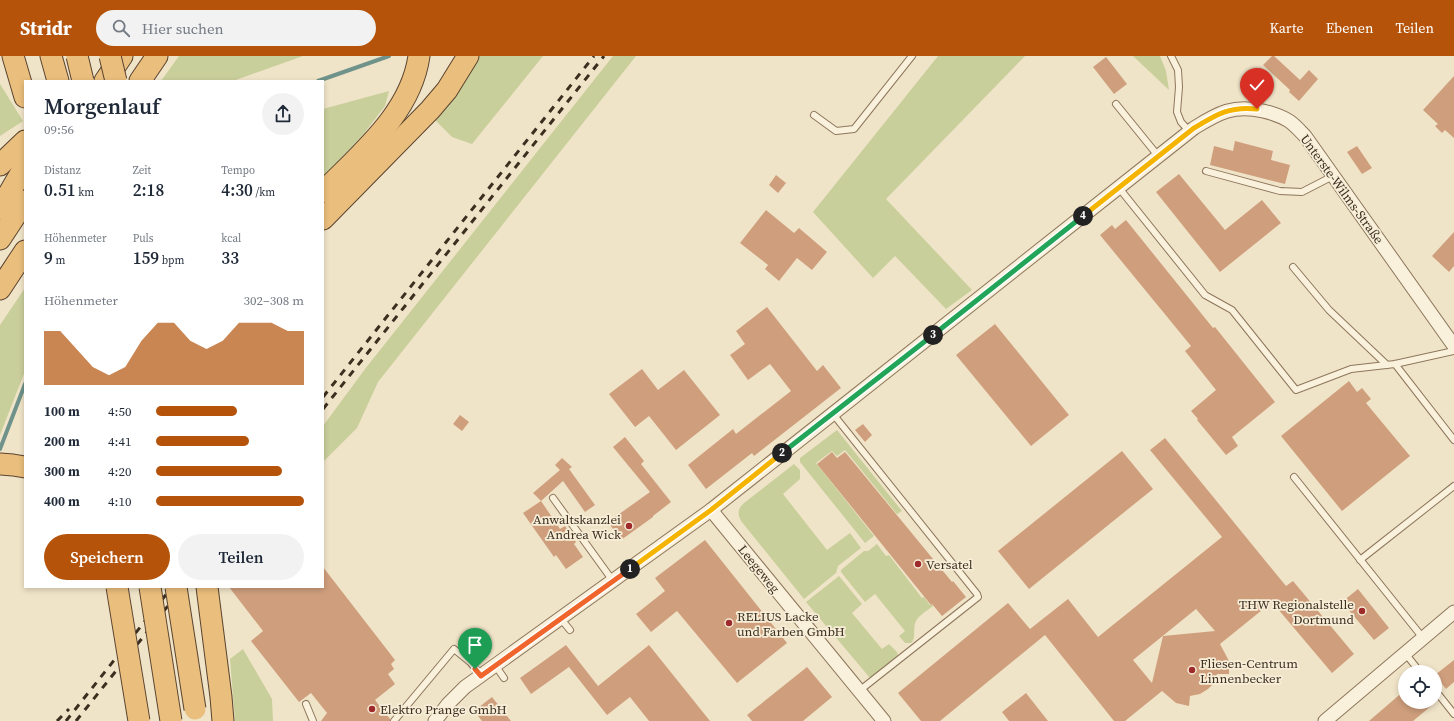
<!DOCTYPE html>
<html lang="de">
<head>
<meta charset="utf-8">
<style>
  body { margin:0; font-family:"Source Serif 4",serif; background:#f2f2f3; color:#1f2937; height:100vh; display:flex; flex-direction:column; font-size:15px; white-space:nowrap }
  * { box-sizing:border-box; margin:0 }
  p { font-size:13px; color:#747a83 }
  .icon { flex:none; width:22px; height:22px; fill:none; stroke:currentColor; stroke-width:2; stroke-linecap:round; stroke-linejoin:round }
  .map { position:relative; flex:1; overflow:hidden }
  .side { position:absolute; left:24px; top:24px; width:300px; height:508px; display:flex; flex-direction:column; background:#fff; border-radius:0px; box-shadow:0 2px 6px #0003 }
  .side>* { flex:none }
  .tools { position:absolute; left:1398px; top:609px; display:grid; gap:8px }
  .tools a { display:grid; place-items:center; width:44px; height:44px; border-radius:50%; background:#fff; box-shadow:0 2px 6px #0003; font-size:20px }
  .pin { position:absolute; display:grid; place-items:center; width:34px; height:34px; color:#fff; margin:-41px -17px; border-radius:50% 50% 50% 0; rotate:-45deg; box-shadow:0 0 4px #0007 }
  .pin .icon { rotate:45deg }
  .km { position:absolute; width:20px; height:20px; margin:-10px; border-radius:50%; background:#222; color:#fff; font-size:11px; line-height:20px; text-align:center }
  .round { display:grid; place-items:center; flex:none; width:42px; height:42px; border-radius:21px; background:#f2f2f3 }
  .overview { display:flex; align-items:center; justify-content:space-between; height:68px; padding:0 20px }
  h1 { font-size:22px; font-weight:600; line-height:30px }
  .metrics { display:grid; grid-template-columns:repeat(3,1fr); gap:6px; height:68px; padding:4px 20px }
  .metrics div { display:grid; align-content:center }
  .metrics b { font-size:17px; font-weight:600 }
  .metrics small { font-size:11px; font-weight:400 }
  .metrics p { font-size:11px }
  .chart { height:112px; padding:8px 20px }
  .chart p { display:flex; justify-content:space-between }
  .chart svg { width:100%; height:72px; margin-top:4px; fill:#b45309; opacity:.7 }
  .action { display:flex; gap:8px; margin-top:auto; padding:8px 20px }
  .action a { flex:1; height:46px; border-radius:24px; background:#b45309; color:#fff; font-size:16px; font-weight:600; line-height:46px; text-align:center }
  .action a+a { background:#f2f2f3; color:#1f2937 }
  ul { padding:0 20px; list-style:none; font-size:13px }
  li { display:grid; grid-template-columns:64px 48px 1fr; align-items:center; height:30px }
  li i { height:10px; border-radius:5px; background:#b45309 }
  header { display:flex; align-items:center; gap:24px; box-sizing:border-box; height:56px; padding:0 20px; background:#b45309; color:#fff }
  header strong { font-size:19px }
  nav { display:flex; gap:22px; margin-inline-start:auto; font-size:14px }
  .search { width:280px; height:36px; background:#f2f2f3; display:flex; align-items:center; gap:10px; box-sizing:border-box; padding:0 14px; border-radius:22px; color:#747a83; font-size:15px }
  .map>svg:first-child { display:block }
  .green { fill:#c9cf9b }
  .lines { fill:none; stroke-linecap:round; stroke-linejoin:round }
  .stream { stroke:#6f938a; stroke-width:4 }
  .building { fill:#cf9f7d; fill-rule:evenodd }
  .service-casing { stroke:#8d765c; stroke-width:8 }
  .minor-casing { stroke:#8d765c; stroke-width:15 }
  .trunk-casing { stroke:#5b4430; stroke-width:23 }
  .service { stroke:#faf1dc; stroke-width:6 }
  .minor { stroke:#faf1dc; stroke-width:13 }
  .trunk { stroke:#eabe7c; stroke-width:21 }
  .rail { stroke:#3d2e20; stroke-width:3; stroke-dasharray:7 7; stroke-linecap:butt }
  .trunk-bridge-casing { stroke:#5b4430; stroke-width:23; stroke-linecap:butt }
  .trunk-bridge { stroke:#eabe7c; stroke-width:21 }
  .split-1-casing { stroke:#fff; stroke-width:8 }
  .split-2-casing { stroke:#fff; stroke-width:8 }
  .split-3-casing { stroke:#fff; stroke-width:8 }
  .split-4-casing { stroke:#fff; stroke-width:8 }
  .split-5-casing { stroke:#fff; stroke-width:8 }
  .split-1 { stroke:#f0652b; stroke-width:5 }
  .split-2 { stroke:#f5b400; stroke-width:5 }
  .split-3 { stroke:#22a559; stroke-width:5 }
  .split-4 { stroke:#22a559; stroke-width:5 }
  .split-5 { stroke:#f5b400; stroke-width:5 }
  .poi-dot { fill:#9e2a2b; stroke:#f7eed8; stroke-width:1.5 }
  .labels { text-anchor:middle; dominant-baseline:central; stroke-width:3.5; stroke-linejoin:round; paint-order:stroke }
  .street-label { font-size:13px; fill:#3d2e20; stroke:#f7eed8 }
  .poi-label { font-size:13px; fill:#3d2e20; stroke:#f7eed8; text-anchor:start }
</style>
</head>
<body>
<header>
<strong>Stridr</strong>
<div class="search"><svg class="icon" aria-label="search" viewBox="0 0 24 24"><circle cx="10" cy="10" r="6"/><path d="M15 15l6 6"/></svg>Hier suchen</div>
<nav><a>Karte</a><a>Ebenen</a><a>Teilen</a></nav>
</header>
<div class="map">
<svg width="1454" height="665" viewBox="0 0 1454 665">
  <rect width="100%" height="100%" fill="#f0e4c8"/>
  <g class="green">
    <polygon points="179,0 303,0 233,25 161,25"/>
    <polygon points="478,0 543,0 472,88 452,81 435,64 460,33"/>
    <polygon points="613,0 636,0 378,326 357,372 323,406 323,370 365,313"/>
    <polygon points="938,0 1025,0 886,143 972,234 946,253 895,200 873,222 813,156"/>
    <polygon points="1133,0 1160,0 1166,15 1169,34"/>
    <polygon points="0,28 23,65 0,80"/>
    <polygon points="389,35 385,50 362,80 323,121 323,53"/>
    <polygon points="25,232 25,315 0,379 0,269"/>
    <polygon points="837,374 902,455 897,458 845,394 837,400 832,395 816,407 874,480 865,487 800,406 800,402"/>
    <path d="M794,408L800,414V423L783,438L827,494L850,477L861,492L838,510L836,517L804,543L741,465C737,458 738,452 744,447Z"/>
    <path d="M877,488L886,500L889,499L922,542L924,541L930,549L932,548L933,550C928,554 919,559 916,565C912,573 917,581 911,587H905L899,580L905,575L875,538L865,546L841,516V514L864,495H868Z"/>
    <polygon points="839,520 862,548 852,557 882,593 889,588 897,596 898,600 870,622 806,546"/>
    <polygon points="243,593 272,643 273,665 235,665 230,603"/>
  </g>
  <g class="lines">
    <g class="stream">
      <polyline points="318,25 389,0"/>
      <polyline points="0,393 25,328"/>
    </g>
  </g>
  <g class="building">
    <polygon points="1272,0 1274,0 1300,24 1309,14 1318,23 1299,45 1289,36 1290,34 1263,9"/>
    <polygon points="1106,1 1127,28 1114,38 1093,11"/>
    <polygon points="1454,20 1454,82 1445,74 1442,77 1435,70 1438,68 1423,54"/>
    <polygon points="1235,85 1273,95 1271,104 1290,109 1285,128 1210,109 1214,90 1233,95"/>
    <polygon points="1357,90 1372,112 1362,118 1347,96"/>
    <polygon points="1179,118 1225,174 1262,144 1281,167 1220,216 1156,136"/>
    <polygon points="776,119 786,127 778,137 769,129"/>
    <polygon points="766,154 794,177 799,172 827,196 812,214 797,202 779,225 765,213 768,209 740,187"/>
    <polygon points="1126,164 1213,272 1215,271 1275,346 1232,381 1238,390 1226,399 1197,364 1198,363 1191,355 1216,334 1185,295 1191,290 1100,179 1112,169 1115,173"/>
    <polygon points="1454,176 1454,210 1449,216 1432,200"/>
    <polygon points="767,251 817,315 823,309 841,332 754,400 752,397 706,433 688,409 733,373 736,378 791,335 770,308 748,324 730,299 745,288 736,275"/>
    <polygon points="995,268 1069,359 1031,390 956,299"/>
    <polygon points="642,313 658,334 684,314 720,359 676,394 649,360 635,371 609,338"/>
    <polygon points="1349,325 1357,336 1362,332 1371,343 1366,347 1410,400 1342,455 1281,380"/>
    <polygon points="460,359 469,366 462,375 453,368"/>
    <polygon points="863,368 872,379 865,386 855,374"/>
    <polygon points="625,381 644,405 641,408 671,446 653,460 653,461 621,484 608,466 650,436 613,391"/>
    <path d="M1165,382L1286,530L1293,525L1354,598L1332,617L1272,546L1220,588L1229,605V618H1217L1215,626L1208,633L1200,638L1190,640L1189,650L1176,647L1162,635L1125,665H1114L1045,579L940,665H921L898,637L1008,547L1030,573L1068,543L1098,581L1222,481L1150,394ZM1196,553L1215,575L1163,580L1152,627L1133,604Z"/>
    <polygon points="1122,395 1153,433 1029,533 998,495"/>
    <polygon points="832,396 837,402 845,396 952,526 953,525 966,541 942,560 932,548 931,549 817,408"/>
    <polygon points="562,402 572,411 569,413 595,449 585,456 563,425 541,445 533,437 560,414 555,409"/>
    <polygon points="541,445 560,473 565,470 576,486 574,488 583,501 566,513 556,499 554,501 523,457"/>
    <polygon points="705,484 787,587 737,627 677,555 651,576 636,558 665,535 655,522"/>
    <polygon points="323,511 395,604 391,608 394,613 388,618 395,628 375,644 390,663 390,665 321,665 327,657 311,637 299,646 251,585 263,575 229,531 323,531"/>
    <polygon points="1358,533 1389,572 1374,584 1342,546"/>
    <polygon points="566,589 598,630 649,589 710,665 649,665 630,641 607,659 569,611 531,638 520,622"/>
    <polygon points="1454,604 1454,626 1446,633 1435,619"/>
    <polygon points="807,611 832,641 803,665 752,665 747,659"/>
    <polygon points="1405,634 1405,646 1436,646 1413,665 1369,665"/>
    <polygon points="1026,637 1048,665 1009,665 1002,656"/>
    <polygon points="492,641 511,665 482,665 474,655"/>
  </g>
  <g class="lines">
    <g class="service-casing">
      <g id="service">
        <polyline points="1171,0 1178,14 1179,31 1177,56 1181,66 1190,76"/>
        <polyline points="1116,48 1159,101"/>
        <polyline points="814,59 836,75 854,73 912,0"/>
        <polyline points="1206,115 1280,135 1302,136 1333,120"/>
        <polyline points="1119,132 1205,239 1232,254 1296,334 1351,313 1395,308 1454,295"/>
        <polyline points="1293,211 1329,254 1387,309"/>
        <polyline points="1395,308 1454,384"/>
        <polyline points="833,358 977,538 978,541 859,635"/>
        <polyline points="1294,421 1423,582"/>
        <polyline points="553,442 613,525"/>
        <polyline points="1360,504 1454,430"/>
        <polyline points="561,563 570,574"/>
        <polyline points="1405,597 1420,616"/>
        <polyline points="495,609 504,622"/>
        <polyline points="1435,634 1454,658"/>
        <polyline points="306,648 313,665"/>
        <polyline points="394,665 454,593 471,607 481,620"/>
      </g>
    </g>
    <g class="minor-casing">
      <g id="minor">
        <polyline points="711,454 884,665"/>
        <path d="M435,665L448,648L465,631L711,454L1194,72C1218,57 1234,48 1263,55C1272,57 1281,60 1289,65C1295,69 1300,75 1305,80L1454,290"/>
        <polyline points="1325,665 1454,556"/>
      </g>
    </g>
    <g class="trunk-casing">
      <g id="trunk">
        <polyline points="13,0 25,41"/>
        <polyline points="51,0 58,25"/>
        <polyline points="105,25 122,0"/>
        <polyline points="140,25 157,0"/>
        <polyline points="0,109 25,85"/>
        <path d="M323,136C361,97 411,57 419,0"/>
        <polyline points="0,153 25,110"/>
        <polyline points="323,163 430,54 447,34 468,0"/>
        <polyline points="0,183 25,145"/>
        <polyline points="0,233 25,195"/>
        <polyline points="0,408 13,409 25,411"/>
        <polyline points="207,531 221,641 223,665"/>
      </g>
    </g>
    <use href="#service" class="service"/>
    <use href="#minor" class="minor"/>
    <use href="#trunk" class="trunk"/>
    <g class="rail">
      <polyline points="323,341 594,0"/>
      <polyline points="323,353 604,0"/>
      <polyline points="57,665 69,653"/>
      <polyline points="66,665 172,531"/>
      <polyline points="76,665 183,531"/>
    </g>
    <g class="trunk-bridge-casing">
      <g id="trunk-bridge">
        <polyline points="77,0 83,25"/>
        <polyline points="110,0 116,25"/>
        <polyline points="117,531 139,665"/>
        <polyline points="150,531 171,665"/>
        <polyline points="176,531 195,653"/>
      </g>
    </g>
    <use href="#trunk-bridge" class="trunk-bridge"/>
  </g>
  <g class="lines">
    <g class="split-1-casing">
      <polyline id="split-1" points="475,613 481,620 630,513"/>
    </g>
    <g class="split-2-casing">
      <polyline id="split-2" points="630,513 711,454 782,397"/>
    </g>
    <g class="split-3-casing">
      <polyline id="split-3" points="782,397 933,279"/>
    </g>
    <g class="split-4-casing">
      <polyline id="split-4" points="933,279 1083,160"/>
    </g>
    <g class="split-5-casing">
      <path id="split-5" d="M1083,160L1194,72C1217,58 1230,50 1257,53"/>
    </g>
    <use href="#split-1" class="split-1"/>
    <use href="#split-2" class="split-2"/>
    <use href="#split-3" class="split-3"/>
    <use href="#split-4" class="split-4"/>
    <use href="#split-5" class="split-5"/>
  </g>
  <g class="poi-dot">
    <circle cx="629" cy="470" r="4"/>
    <circle cx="918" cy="508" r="4"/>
    <circle cx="1362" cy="555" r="4"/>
    <circle cx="729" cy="567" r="4"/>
    <circle cx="1192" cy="614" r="4"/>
    <circle cx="372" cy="653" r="4"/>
  </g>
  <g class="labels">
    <g class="street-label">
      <text transform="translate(1342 133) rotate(54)">Unterste-Wilms-Straße</text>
      <text transform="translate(759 513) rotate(51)">Leegeweg</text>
    </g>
    <g class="poi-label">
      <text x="621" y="463" text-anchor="end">Anwaltskanzlei<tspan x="621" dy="15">Andrea Wick</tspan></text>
      <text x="926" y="508">Versatel</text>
      <text x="1354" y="548" text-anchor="end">THW Regionalstelle<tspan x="1354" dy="15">Dortmund</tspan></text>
      <text x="737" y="560">RELIUS Lacke<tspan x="737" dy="15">und Farben GmbH</tspan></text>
      <text x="1200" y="607">Fliesen-Centrum<tspan x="1200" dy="15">Linnenbecker</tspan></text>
      <text x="380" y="653">Elektro Prange GmbH</text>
    </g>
  </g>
</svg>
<div class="tools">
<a><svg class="icon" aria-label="locate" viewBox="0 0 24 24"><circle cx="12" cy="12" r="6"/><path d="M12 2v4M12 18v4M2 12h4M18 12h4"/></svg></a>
</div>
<div class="pin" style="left:475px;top:613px;background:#1e9e55"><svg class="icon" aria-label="arrive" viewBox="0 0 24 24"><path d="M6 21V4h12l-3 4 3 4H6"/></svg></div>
<div class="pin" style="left:1257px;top:53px;background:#d93025"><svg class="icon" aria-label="check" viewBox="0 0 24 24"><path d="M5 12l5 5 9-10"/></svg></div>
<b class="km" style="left:630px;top:513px">1</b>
<b class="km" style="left:782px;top:397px">2</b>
<b class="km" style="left:933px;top:279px">3</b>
<b class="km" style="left:1083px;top:160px">4</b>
<section class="side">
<div class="overview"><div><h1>Morgenlauf</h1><p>09:56</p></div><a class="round"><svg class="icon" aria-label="share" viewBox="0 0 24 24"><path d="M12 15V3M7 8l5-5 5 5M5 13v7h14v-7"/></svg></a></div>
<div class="metrics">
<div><p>Distanz</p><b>0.51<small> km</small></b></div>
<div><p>Zeit</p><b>2:18</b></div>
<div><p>Tempo</p><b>4:30<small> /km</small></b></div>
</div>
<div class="metrics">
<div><p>Höhenmeter</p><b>9<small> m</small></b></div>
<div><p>Puls</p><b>159<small> bpm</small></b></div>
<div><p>kcal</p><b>33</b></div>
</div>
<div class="chart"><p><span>Höhenmeter</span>302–308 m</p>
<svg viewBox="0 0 160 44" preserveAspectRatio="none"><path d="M0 44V11L10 11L20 22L30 33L40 38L50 33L60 17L70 6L80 6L90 17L100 22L110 17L120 6L130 6L140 6L150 11L160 11V44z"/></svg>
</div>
<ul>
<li><b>100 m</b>4:50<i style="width:55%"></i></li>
<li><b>200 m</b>4:41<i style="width:63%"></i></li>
<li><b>300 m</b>4:20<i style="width:85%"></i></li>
<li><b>400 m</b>4:10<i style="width:100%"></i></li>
</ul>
<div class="action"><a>Speichern</a><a>Teilen</a></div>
</section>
</div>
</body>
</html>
